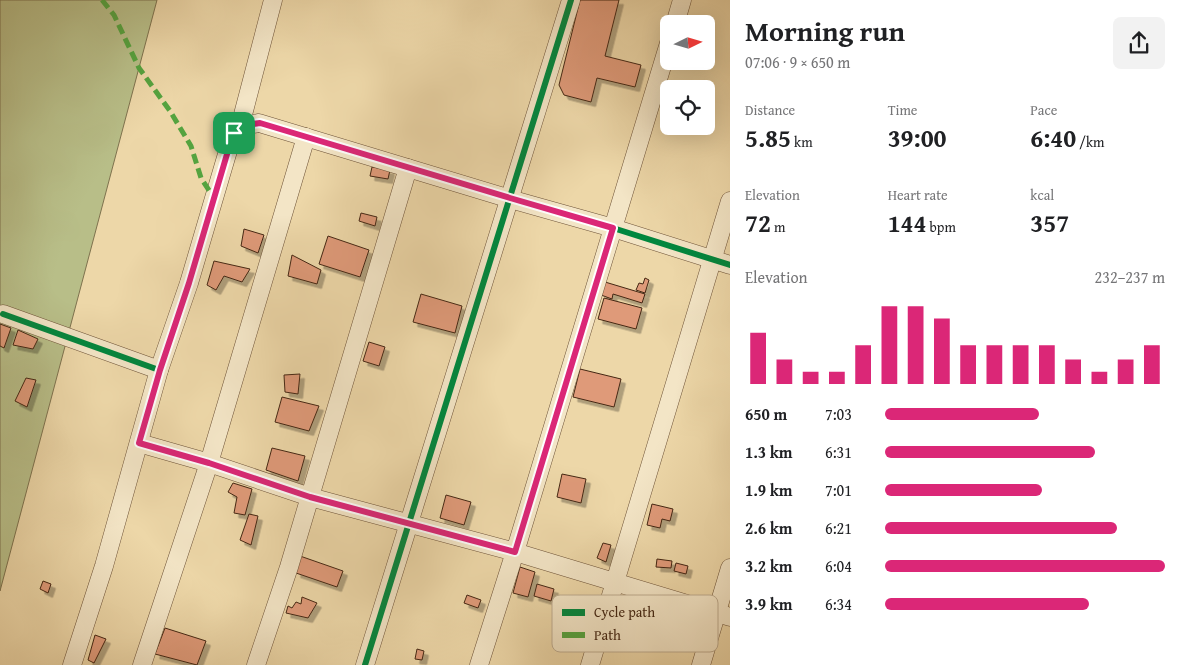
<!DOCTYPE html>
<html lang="en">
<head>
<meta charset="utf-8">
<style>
  body { margin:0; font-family:"Gentium Book Plus",serif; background:#f2f2f2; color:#202124; height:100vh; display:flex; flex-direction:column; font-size:19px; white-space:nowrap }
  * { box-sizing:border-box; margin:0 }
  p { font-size:16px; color:#757577 }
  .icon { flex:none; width:28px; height:28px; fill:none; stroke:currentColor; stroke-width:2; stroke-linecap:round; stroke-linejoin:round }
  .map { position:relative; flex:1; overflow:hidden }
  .details { display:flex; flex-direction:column; background:#fff; width:450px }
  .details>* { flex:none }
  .needle { width:32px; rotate:85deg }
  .controls { position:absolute; left:660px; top:15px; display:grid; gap:10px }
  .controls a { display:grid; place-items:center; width:55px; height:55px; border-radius:8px; background:#fff; box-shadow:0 5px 20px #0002; font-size:25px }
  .pin { position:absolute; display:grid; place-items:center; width:42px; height:42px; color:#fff; margin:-21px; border-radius:10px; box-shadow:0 2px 8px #0006 }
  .round { display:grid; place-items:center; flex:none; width:52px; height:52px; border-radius:8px; background:#f2f2f2 }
  .summary { display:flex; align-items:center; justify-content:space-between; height:85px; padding:0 15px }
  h1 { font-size:28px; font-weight:700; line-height:38px }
  .figures { display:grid; grid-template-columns:repeat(3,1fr); gap:8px; height:85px; padding:5px 15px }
  .figures div { display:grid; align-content:center }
  .figures b { font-size:25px; font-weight:700 }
  .figures small { font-size:14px; font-weight:400 }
  .figures p { font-size:14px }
  .chart { height:140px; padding:10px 15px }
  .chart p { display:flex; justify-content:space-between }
  .chart svg { width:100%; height:90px; margin-top:5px; stroke:#db2777; stroke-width:6 }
  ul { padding:0 15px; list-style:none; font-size:16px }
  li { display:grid; grid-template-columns:80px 60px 1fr; align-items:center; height:38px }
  li i { height:12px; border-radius:6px; background:#db2777 }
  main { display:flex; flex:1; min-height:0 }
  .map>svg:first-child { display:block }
  .green { fill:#b8be88; stroke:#7e724e }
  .building { fill:#df9a79; stroke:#442713; filter:url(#shadow) }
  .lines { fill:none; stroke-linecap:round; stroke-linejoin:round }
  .minor-casing { stroke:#6e5338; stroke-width:19 }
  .minor { stroke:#f3e5c6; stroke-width:18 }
  .quiet { stroke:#55a33f; stroke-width:5; stroke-dasharray:10 5; stroke-linecap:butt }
  .cycleway-casing { stroke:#f3e5c6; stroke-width:9 }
  .cycleway { stroke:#00873e; stroke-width:6 }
  .route-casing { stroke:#fff; stroke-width:10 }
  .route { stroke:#db2777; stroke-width:6 }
  .key { fill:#f3e5c6; stroke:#beac90; stroke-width:1 }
  .key-label { font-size:14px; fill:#442713 }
</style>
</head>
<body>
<main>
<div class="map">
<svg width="730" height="665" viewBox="0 0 730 665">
  <defs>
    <filter id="shadow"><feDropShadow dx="4.5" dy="4.5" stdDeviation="0" flood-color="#0004"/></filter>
  </defs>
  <rect width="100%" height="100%" fill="#edd7a8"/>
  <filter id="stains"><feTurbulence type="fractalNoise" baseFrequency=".004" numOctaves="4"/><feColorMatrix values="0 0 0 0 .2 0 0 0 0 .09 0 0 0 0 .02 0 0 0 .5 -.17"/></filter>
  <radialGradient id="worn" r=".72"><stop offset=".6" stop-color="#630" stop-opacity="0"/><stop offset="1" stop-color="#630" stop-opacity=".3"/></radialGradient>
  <polygon class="green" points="0,0 157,0 0,591"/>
  <g class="building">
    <polygon points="580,0 619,0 605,56 641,65 635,87 597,78 591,102 564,95 559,85"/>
    <polygon points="372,167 390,170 388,179 370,176"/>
    <polygon points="361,213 377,217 375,226 359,221"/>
    <polygon points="244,229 264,235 258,253 241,246"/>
    <polygon points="328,236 369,250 360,277 319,264"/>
    <polygon points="292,255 321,270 317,284 288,276"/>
    <polygon points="214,261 250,269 242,282 224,276 216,290 207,285"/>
    <polygon points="645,278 649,280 645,293 636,290 639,283 643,284"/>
    <polygon points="605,282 645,294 642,303 613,294 612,299 601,295"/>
    <polygon points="421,294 462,306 455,333 413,322"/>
    <polygon points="604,298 642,308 636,329 598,319"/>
    <polygon points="0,324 11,328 4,348 0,346"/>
    <polygon points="18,330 38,339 33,349 13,345"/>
    <polygon points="369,342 385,347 379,366 363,361"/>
    <polygon points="580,369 621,379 614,407 573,397"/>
    <polygon points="300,374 298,394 285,392 284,375"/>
    <polygon points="26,378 36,380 27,407 15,401"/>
    <polygon points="282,397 319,406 309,431 275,422"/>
    <polygon points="272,448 305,456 298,481 266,470"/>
    <polygon points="562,474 586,479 581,503 557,497"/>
    <polygon points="233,483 252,489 245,515 234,513 237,497 228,492"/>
    <polygon points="446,495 471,502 464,525 440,518"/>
    <polygon points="652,504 673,509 670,521 662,519 660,528 647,525"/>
    <polygon points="249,514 258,516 251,545 240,540"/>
    <polygon points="603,543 611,545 606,562 597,558"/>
    <polygon points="300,556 343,571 337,587 296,573"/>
    <polygon points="657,559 672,561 671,568 656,567"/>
    <polygon points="676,563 688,566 686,574 674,571"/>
    <polygon points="520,567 535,572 528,597 513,593"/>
    <polygon points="43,581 51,584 48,593 40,589"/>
    <polygon points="537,584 554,589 551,601 534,596"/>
    <polygon points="467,595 481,600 478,608 464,603"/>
    <polygon points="302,597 317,603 308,618 286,613 288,606 292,608 296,602 301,604"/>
    <polygon points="165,628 206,641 197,665 155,654"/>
    <polygon points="95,635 106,639 94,663 88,660"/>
    <polygon points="417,649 424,651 422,660 415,659"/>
  </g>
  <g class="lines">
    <g class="minor-casing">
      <g id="minor">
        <polyline points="675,24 682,0"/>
        <polyline points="240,126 273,0"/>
        <polyline points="3,314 159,370 189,283 230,144 234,133 240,126 259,123 510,199 613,228 730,265"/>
        <polyline points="139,443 209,463 310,497 515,552 730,617"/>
        <polyline points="72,665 104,566 159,370"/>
        <polyline points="142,665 209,463 306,137"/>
        <polyline points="256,665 289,567 408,168"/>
        <polyline points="365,665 571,0"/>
        <polyline points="479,665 515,552 669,43"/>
        <polyline points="590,665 730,201"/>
        <polyline points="701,665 730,568"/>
      </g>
    </g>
    <use href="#minor" class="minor"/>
    <polyline class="quiet" points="102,0 114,15 139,68 170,111 191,146 201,178 214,198"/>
    <g class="cycleway-casing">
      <g id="cycleway">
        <polyline points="3,314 159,370 189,283 230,144 234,133 240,126 259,123 510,199 613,228 730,265"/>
        <polyline points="365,665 571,0"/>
      </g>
    </g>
    <use href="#cycleway" class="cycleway"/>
  </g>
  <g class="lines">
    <g class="route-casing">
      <polygon id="route" points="260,123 510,198 613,228 515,552 310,497 209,463 139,443 160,370 189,283 230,144 240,126"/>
    </g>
    <use href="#route" class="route"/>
  </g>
  <rect x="552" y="595" width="166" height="57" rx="8" class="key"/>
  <rect x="562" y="609" width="23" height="7" fill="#00873e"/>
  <rect x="562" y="632" width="23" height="6" fill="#55a33f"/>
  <g class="key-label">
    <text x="594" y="617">Cycle path</text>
    <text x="594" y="640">Path</text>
  </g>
  <rect width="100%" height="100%" filter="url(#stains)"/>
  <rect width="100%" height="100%" fill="url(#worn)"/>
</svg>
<div class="controls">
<a><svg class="needle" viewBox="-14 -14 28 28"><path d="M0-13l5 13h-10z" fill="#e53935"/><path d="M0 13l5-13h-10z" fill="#757577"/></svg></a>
<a><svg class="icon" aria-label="locate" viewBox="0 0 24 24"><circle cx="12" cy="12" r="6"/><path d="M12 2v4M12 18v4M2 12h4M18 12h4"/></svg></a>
</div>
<div class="pin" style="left:234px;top:133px;background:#1e9e55"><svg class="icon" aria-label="arrive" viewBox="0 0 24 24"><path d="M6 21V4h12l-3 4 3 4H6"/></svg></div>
</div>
<section class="details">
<div class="summary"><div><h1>Morning run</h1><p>07:06 · 9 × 650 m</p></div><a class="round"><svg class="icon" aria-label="share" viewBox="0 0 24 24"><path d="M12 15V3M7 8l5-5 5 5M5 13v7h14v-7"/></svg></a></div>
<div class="figures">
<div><p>Distance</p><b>5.85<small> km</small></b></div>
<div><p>Time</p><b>39:00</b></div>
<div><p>Pace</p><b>6:40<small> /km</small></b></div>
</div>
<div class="figures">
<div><p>Elevation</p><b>72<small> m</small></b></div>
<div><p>Heart rate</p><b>144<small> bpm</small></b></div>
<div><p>kcal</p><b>357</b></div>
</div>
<div class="chart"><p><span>Elevation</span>232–237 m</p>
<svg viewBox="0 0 160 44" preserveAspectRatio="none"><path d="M5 44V19M15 44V32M25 44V38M35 44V38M45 44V25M55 44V6M65 44V6M75 44V12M85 44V25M95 44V25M105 44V25M115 44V25M125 44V32M135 44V38M145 44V32M155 44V25"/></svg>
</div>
<ul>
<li><b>650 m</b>7:03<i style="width:55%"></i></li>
<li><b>1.3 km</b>6:31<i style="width:75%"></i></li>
<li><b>1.9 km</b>7:01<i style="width:56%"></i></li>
<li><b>2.6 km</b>6:21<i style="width:83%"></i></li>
<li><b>3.2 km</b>6:04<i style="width:100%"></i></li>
<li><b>3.9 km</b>6:34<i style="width:73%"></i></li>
</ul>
</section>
</main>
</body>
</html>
